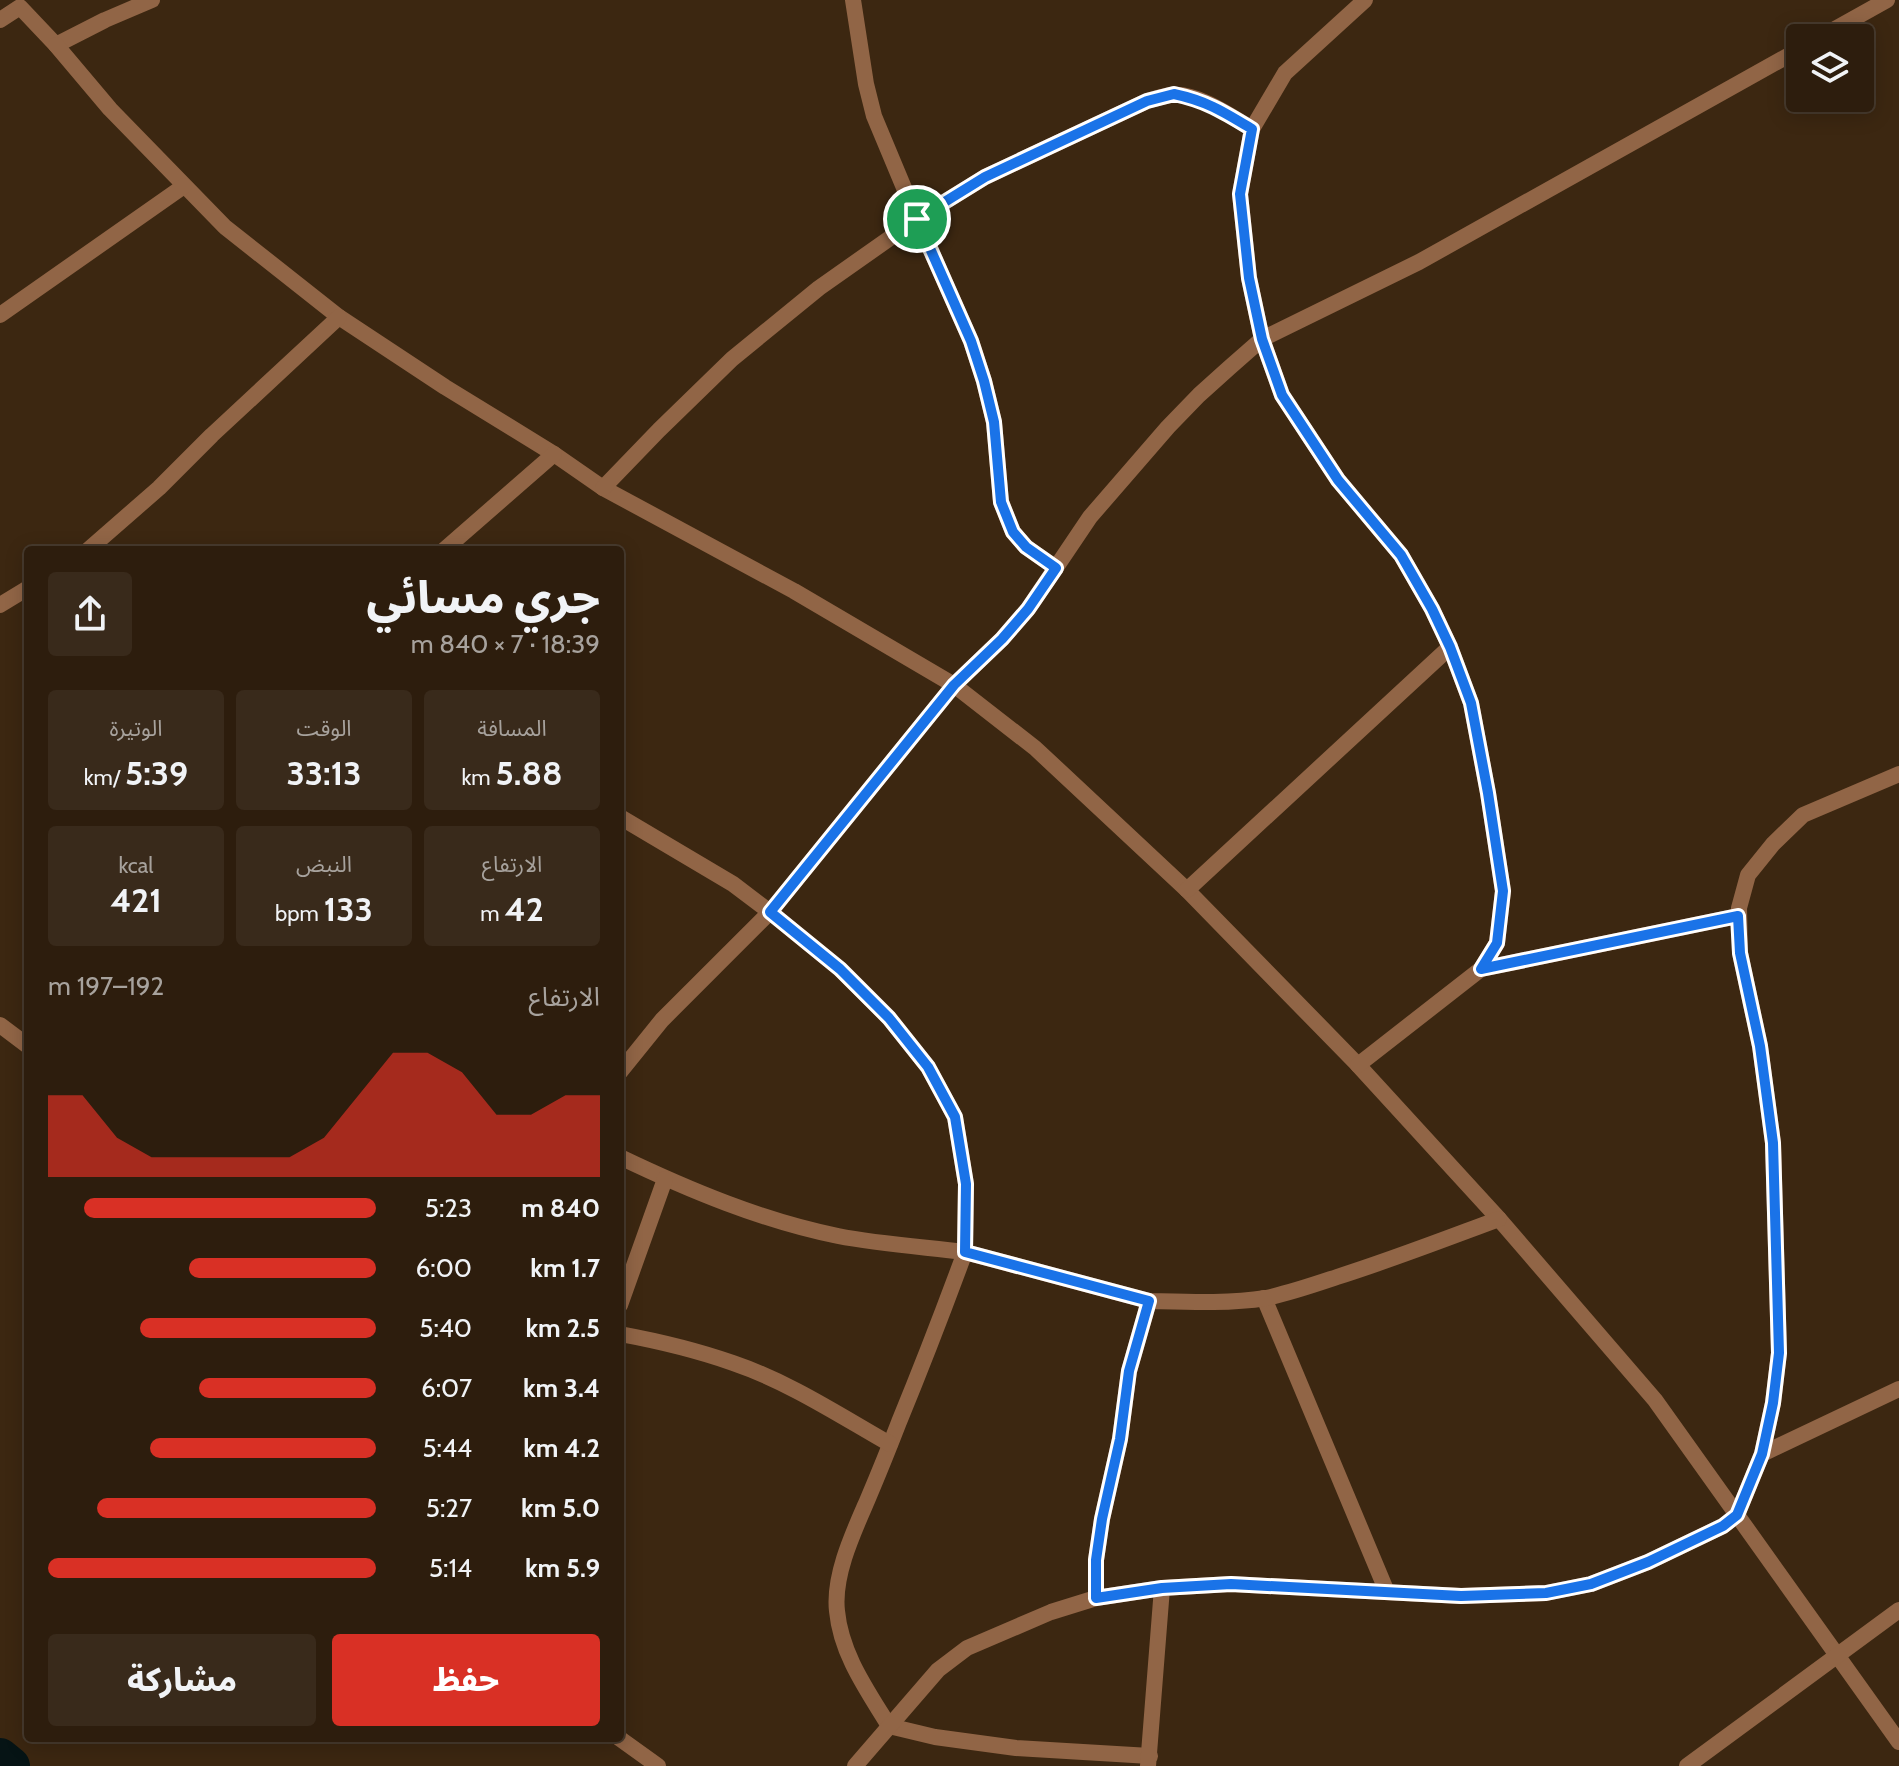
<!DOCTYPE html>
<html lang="ar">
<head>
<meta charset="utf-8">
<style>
  body { margin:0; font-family:Cabin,"Noto Sans Arabic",sans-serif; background:#392a1b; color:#f1f3f6; direction:rtl; height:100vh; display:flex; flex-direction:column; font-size:30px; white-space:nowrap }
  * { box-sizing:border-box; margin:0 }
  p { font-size:26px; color:#a7a29d }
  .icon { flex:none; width:44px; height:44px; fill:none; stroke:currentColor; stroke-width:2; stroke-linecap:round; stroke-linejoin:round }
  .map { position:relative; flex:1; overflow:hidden; direction:ltr }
  .panel { position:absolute; left:24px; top:546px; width:600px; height:1196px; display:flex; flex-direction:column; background:#2d1d0d; border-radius:8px; box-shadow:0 4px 20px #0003,0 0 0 2px #483b2e; direction:rtl }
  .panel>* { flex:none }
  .controls { position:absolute; left:1786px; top:24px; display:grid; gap:16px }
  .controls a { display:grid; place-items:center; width:88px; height:88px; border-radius:8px; background:#2d1d0d; box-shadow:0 4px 20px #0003,0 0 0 2px #483b2e; font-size:40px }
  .pin { position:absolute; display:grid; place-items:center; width:68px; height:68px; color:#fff; margin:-34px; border:4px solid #fff; border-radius:50%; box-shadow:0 2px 8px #0007 }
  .round { display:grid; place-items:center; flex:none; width:84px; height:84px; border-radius:8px; background:#392a1b }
  .head { display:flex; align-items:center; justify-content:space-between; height:136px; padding:0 24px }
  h1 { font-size:44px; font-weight:800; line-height:60px }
  .figures { display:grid; grid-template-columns:repeat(3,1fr); gap:12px; height:136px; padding:8px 24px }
  .figures div { display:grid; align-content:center; border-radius:8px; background:#392a1b; text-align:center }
  .figures b { font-size:34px; font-weight:800 }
  .figures small { font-size:22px; font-weight:400 }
  .figures p { font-size:22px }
  .chart { height:224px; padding:16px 24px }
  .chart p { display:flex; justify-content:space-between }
  .chart svg { width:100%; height:144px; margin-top:8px; fill:#d93025; opacity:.7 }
  .primary-button { display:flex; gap:16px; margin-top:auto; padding:16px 24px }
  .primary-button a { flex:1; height:92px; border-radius:8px; background:#d93025; color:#fff; font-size:32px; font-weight:800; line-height:92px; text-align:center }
  .primary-button a+a { background:#392a1b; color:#f1f3f6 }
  ul { padding:0 24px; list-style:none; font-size:26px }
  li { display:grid; grid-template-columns:128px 96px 1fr; align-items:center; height:60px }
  li i { height:20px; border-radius:10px; background:#d93025 }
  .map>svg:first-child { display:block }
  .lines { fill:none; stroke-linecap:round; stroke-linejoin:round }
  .canal { stroke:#061415; stroke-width:38 }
  .minor { stroke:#916546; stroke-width:16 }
  .route-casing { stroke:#fff; stroke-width:16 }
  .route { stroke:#1a73e8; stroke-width:10 }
</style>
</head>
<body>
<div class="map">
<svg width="1899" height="1766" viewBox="0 0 1899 1766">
  <rect width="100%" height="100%" fill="#3c2711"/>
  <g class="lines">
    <polyline class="canal" points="0,1757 11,1766"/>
    <g class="minor">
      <polyline points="853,0 866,84 874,116 917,219 971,341 984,381 994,422 1001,502 1013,532 1026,547 1056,568"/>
      <polyline points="0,20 20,7 56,45 105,20 152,0"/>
      <polyline points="1819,38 1887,0"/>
      <polyline points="56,45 110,109 225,227 339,317 445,387 554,454 603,488 794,591 954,685 1035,748 1187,890 1358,1065 1499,1219 1655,1400 1899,1742"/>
      <polyline points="0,315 184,186"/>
      <path d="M603,488L659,430L732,359L819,288L917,219L985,177L1147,101C1155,99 1163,96 1171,95C1197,92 1231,116 1252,129"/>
      <polyline points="88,550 159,488 212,435 339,317"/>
      <polyline points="444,550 554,454"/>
      <polyline points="0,605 28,588"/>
      <path d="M620,817L733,884L770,912L840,969L889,1018L928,1067L955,1117L966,1184L965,1252C924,1247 879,1244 838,1236C763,1221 689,1190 620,1157"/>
      <polyline points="1187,890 1450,647"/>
      <polyline points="1481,969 1738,916"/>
      <polyline points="0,1025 28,1046"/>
      <polyline points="1358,1065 1481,969 1497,943 1503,891 1488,793 1471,703 1450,647 1432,609 1401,555 1338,480 1282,395 1262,339 1249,278 1240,194 1252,129 1285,73 1365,0"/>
      <polyline points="620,1072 662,1020 770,912 954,685 1002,639 1028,609 1090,517 1168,427 1199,395 1229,368 1262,339 1419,262 1800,49"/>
      <polyline points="1264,1298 1387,1592"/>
      <path d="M1149,1301L965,1252C944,1309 922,1366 899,1422C889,1448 878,1475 867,1501C853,1533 833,1576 837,1611C841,1654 867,1690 889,1726L935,1737L1016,1748L1150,1756"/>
      <polyline points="620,1305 665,1179"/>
      <path d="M620,1334C658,1341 696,1350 733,1363C789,1382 839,1415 890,1444"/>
      <polyline points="1762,1454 1899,1389"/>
      <path d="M1096,1598V1560L1102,1519L1120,1439L1129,1371L1149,1301C1187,1302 1228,1304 1266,1298C1290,1293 1313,1285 1337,1277C1391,1260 1445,1239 1499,1219"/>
      <polyline points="619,1738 658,1766"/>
      <polyline points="855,1766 938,1670 967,1648 1051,1612 1096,1598 1162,1588"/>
      <polyline points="1148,1766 1162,1588 1231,1584 1461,1596 1546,1593 1591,1584 1648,1562 1723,1526 1737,1515 1762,1454 1773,1403 1779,1353 1773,1143 1760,1046 1740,953 1739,908 1748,875 1773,844 1803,815 1899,774"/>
      <polyline points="1687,1766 1899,1610"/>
    </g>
  </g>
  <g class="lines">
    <g class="route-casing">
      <path id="route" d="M1174,94C1207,101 1224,112 1252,129L1240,194L1249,278L1262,339L1282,395L1338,480L1401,555L1432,609L1450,647L1471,703L1488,793L1503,891L1497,943L1481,969L1738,916L1740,953L1760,1046L1773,1143L1779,1353L1773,1403L1762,1454L1737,1515L1723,1526L1648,1562L1591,1584L1546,1593L1461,1596L1231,1584L1162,1588L1096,1598V1560L1102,1519L1120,1439L1129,1371L1149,1301L965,1252L966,1184L955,1117L928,1067L889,1018L840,969L770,912L954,685L1002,639L1028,609L1056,568L1026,547L1013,532L1001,502L994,422L984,381L971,341L917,219L985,177L1147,101Z"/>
    </g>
    <use href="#route" class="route"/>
  </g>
</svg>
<div class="controls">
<a><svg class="icon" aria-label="layers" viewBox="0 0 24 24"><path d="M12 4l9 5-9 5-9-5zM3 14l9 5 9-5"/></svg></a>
</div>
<div class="pin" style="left:917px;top:219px;background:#1e9e55"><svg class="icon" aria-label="arrive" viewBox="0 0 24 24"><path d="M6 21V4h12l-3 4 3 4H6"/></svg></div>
<section class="panel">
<div class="head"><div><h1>جري مسائي</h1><p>18:39 · 7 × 840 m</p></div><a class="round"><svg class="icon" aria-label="share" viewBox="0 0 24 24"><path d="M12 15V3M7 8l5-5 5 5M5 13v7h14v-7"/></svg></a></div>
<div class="figures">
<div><p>المسافة</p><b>5.88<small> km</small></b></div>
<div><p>الوقت</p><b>33:13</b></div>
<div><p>الوتيرة</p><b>5:39<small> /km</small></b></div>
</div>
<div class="figures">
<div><p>الارتفاع</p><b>42<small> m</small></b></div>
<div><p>النبض</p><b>133<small> bpm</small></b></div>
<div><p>kcal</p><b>421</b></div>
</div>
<div class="chart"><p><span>الارتفاع</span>192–197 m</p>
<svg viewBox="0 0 160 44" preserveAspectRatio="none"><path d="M0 44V19L10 19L20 32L30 38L40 38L50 38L60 38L70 38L80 32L90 19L100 6L110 6L120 12L130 25L140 25L150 19L160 19V44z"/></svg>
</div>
<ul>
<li><b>840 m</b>5:23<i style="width:89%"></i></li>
<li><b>1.7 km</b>6:00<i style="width:57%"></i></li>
<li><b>2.5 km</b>5:40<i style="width:72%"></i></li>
<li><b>3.4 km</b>6:07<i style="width:54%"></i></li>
<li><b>4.2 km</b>5:44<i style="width:69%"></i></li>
<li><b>5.0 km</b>5:27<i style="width:85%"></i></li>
<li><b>5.9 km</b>5:14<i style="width:100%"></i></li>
</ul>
<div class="primary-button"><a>حفظ</a><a>مشاركة</a></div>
</section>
</div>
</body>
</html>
